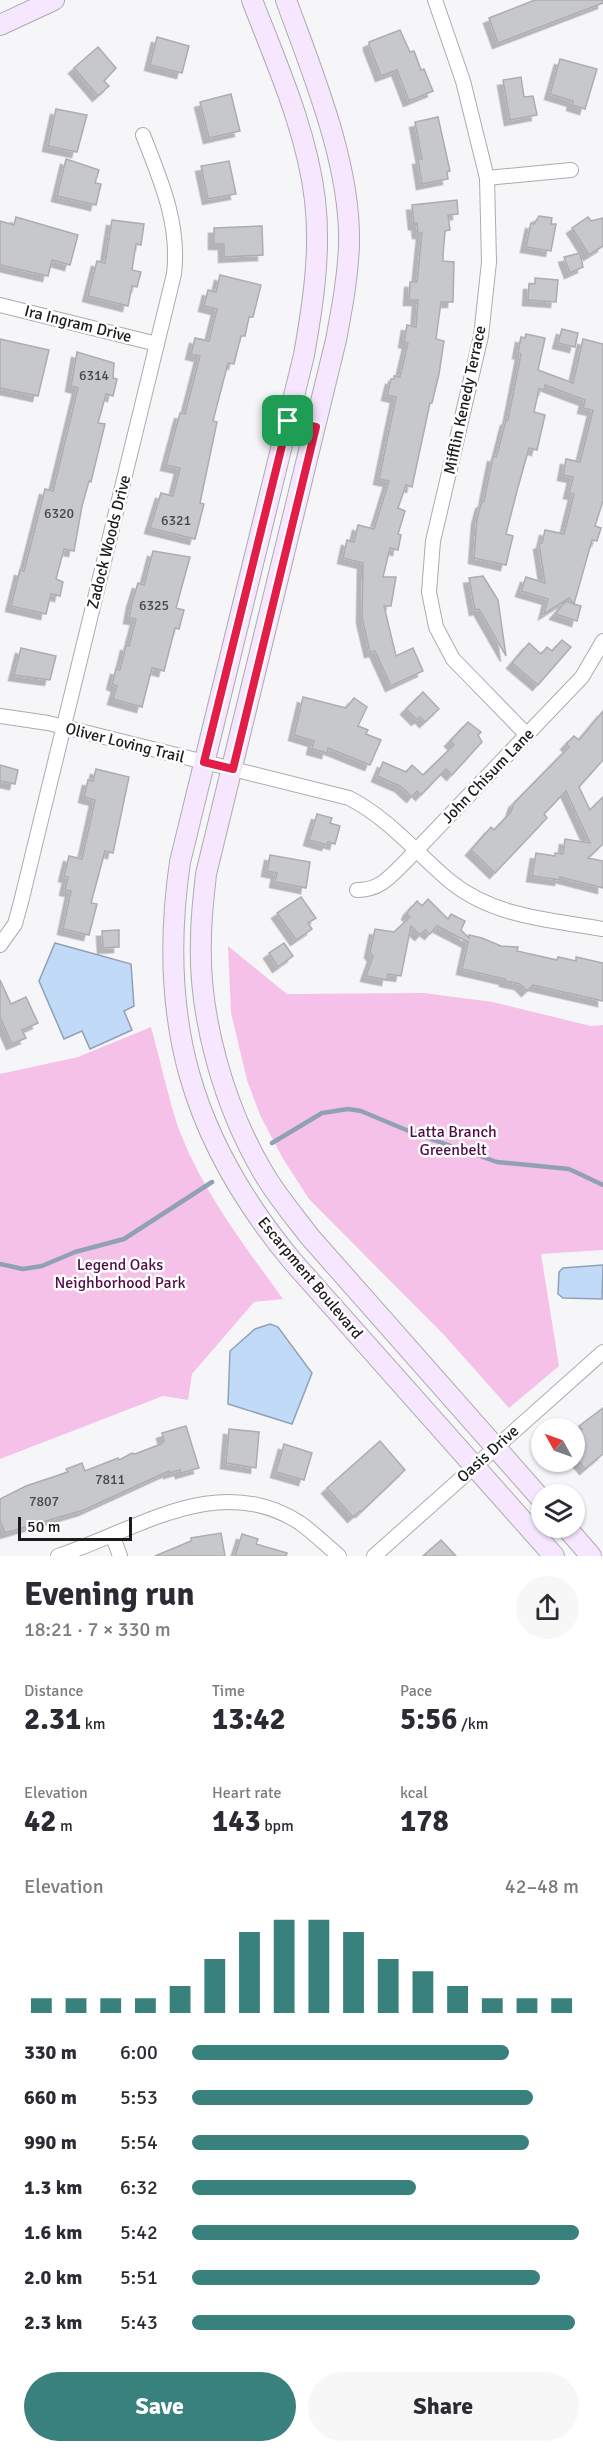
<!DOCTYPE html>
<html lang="en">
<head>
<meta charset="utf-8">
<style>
  body { margin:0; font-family:Signika,sans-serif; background:#f7f7f7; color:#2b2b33; height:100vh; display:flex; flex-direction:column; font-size:22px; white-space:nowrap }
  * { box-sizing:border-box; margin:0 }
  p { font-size:20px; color:#7c7c81 }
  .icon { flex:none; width:33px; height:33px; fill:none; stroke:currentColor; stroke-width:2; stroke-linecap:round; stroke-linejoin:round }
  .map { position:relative; height:1556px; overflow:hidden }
  .drawer { display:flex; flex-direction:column; background:#fff; flex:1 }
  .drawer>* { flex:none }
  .needle { width:39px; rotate:310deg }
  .controls { position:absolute; left:531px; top:1418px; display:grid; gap:12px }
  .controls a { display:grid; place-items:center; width:54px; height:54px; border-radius:50%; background:#fff; box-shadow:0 2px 4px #0004; font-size:30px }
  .scale { position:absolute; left:18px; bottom:15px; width:114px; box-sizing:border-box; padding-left:6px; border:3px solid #1c1c1d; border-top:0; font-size:16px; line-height:21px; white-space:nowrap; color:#1c1c1d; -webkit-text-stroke:4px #fff; paint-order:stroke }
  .pin { position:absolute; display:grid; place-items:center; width:51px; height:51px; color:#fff; margin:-26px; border-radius:12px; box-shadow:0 3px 9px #0006 }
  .round { display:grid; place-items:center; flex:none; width:63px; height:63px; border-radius:32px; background:#f7f7f7 }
  .headline { display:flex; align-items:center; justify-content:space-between; height:102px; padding:0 24px }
  h1 { font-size:33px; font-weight:800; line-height:45px }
  .metrics { display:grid; grid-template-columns:repeat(3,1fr); gap:9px; height:102px; padding:6px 24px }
  .metrics div { display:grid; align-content:center }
  .metrics b { font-size:30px; font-weight:800 }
  .metrics small { font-size:16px; font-weight:400 }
  .metrics p { font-size:16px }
  .chart { height:168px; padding:12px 24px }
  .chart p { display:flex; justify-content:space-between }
  .chart svg { width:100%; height:108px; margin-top:6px; stroke:#39817d; stroke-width:6 }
  .cta { display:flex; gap:12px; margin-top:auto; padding:12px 24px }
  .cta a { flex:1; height:69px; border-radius:36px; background:#39817d; color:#fff; font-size:24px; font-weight:800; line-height:69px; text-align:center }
  .cta a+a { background:#f7f7f7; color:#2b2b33 }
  ul { padding:0 24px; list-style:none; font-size:20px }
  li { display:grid; grid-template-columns:96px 72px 1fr; align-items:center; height:45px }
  li i { height:15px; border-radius:8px; background:#39817d }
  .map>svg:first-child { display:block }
  .green { fill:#f6c1e8 }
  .water { fill:#c1daf8; stroke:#90a1b6; stroke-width:1.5 }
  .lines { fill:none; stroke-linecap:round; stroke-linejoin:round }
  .stream { stroke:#90a1b6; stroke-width:4.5 }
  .building { fill:#c7c8cb; stroke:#acadb0; stroke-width:1.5; filter:url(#shadow) }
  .street-casing { stroke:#acabae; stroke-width:16 }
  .secondary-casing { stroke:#acabae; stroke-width:22 }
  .street { stroke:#fff; stroke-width:14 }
  .secondary { stroke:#f7e7fe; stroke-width:20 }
  .route-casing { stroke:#fff; stroke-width:12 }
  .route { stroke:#e11d48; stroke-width:8 }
  .labels { text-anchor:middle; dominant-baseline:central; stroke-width:5; stroke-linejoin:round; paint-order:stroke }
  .number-label { font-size:14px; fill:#474748 }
  .street-label { font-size:16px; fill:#1c1c1d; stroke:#fff }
  .park-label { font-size:16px; fill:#520b47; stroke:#fff }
</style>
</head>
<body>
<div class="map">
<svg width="603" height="1556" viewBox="0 0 603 1556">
  <defs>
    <filter id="shadow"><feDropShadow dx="-5.5" dy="5.5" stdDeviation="0" flood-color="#0004"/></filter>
  </defs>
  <rect width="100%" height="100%" fill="#f6f6f9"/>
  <g class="green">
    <polygon points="228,946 287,994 424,993 493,1002 591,1026 603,1025 603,1250 541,1254 559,1366 509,1408 445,1336 309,1199 282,1157 260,1115 247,1080 231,1013"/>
    <path d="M151,1027C160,1059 167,1092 177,1124C200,1188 244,1245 283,1299L254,1302L192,1374L188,1400L163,1396L0,1459V1074L78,1057Z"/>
  </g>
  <g class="water">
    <polygon points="55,943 131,964 134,1006 124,1011 132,1030 90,1049 82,1031 64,1039 39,981"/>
    <polygon points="603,1265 602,1299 563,1298 558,1294 559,1272 563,1268"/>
    <polygon points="270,1324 278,1327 312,1373 292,1424 228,1404 230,1351 255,1329"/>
  </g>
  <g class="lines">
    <g class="stream">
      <polyline points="272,1143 322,1113 348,1109 361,1111 411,1132 497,1162 569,1169 603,1185"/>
      <polyline points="0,1264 23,1269 42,1266 75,1252 124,1239 212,1182"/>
    </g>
  </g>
  <g class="building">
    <polygon points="535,0 603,0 603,3 498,43 489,18"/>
    <polygon points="400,30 410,52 414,51 421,70 424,69 433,91 409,101 397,70 381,76 369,45 369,42"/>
    <polygon points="157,37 189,46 182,73 150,65"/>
    <polygon points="98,47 116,68 104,81 109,86 98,96 74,68"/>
    <polygon points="560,59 597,69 585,109 572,105 573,101 550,94"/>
    <polygon points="521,77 524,97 533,96 537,115 510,120 503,80"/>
    <polygon points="231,94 240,131 209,138 200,102"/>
    <polygon points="56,109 87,115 77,152 48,146"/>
    <polygon points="438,117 450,171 447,172 448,179 422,184 418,159 422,159 415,122"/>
    <polygon points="66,159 99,170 95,183 101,184 96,205 57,196"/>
    <polygon points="229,161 236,194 208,199 201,166"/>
    <polygon points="457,200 458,214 448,215 450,230 445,231 443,255 443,261 454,262 453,302 441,302 436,339 444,341 439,374 432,403 430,403 412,487 406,485 398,508 405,511 398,534 401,535 398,550 390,548 383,577 396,577 391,606 384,606 396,656 413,648 423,671 391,686 375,651 370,652 362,618 363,563 343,558 347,540 354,542 358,525 374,529 389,481 379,479 396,397 387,395 391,379 394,379 394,376 400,377 408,343 404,342 407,325 416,327 418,300 409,300 410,282 417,282 422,233 418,233 417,223 414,224 412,205"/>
    <polygon points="539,216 552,218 551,224 556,224 551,251 526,247 531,223 534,224"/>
    <polygon points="16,217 78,235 70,265 52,260 48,276 0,265 0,221 14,225"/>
    <polygon points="588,217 591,221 603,218 603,246 589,255 572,228"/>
    <polygon points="112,220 144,224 141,245 136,244 132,270 141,272 137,287 132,286 128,306 88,296 97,261 105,263"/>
    <polygon points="262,226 263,255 224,257 224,244 214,244 214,228"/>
    <polygon points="580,253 583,267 570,273 564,257"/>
    <polygon points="220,275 261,285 253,317 249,317 245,336 241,336 234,364 228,363 213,421 217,422 200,503 204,504 195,539 150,528 161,493 173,496 180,468 166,465 180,413 185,414 200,356 191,354 195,338 209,341 217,309 204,306 208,290 216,292"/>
    <polygon points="535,278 558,280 556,302 528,300 529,284 535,284"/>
    <polygon points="562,329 578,333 575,347 558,343"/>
    <polygon points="526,334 545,338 538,370 573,383 583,339 603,344 603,501 595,526 601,528 597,541 592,540 574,604 581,606 577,621 555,614 566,601 574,604 569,598 544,614 548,599 521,591 526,577 545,583 539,544 542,543 545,530 564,534 574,494 569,493 573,477 563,475 566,459 580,462 593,410 583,408 585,400 545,385 544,390 539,389 534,412 545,415 537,450 529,448 517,491 506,534 513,536 506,565 474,558 477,519 481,504 484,501 493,456 496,457 498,451 506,420 508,420 521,354 518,353 521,337 525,338"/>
    <polygon points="0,339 49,350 38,396 0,388"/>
    <polygon points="77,352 114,363 113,378 117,379 113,396 106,394 98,423 105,424 91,482 89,481 82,506 74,551 64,549 56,579 63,582 60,596 51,594 46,614 11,606 20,570 24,571 45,489 53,491 78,388 71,386"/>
    <polygon points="153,551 190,557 176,608 184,610 179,629 175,628 164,671 152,668 142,707 113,699 117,686 112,684 116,669 120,670 126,645 129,646 136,619 129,618 132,602 138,583 144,585"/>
    <polygon points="483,576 498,600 506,656 479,609 475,610 469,578"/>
    <polygon points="562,640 571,647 538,685 512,663 529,643 541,654 547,647 552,651"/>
    <polygon points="21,648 56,656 50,680 14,675"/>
    <polygon points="423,692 439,709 425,722 420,717 417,720 406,709"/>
    <polygon points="303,697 346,708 354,698 367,707 358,726 368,730 366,734 381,740 370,765 328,748 327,753 312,749 314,741 294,735"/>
    <polygon points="603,711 603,760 579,787 590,810 603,797 603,844 588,858 603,861 603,888 560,877 560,880 532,876 536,853 555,856 555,853 563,854 565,839 590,843 566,791 544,814 547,818 495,873 471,850 491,827 494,830 511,812 514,803 569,747 566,744 574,736 579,740"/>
    <polygon points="468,722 481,732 478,735 482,742 452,775 446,769 421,795 417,791 412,797 400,786 377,776 383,762 406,772 412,765 423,775 454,745 450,741"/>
    <polygon points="0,765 18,770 15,784 0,781"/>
    <polygon points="96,769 129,777 113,853 105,851 91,903 97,904 89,935 63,929 71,891 65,890 68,877 64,876 69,856 82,859 95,800 84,797 88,780 93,781"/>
    <polygon points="317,814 332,818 330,823 340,826 335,844 328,842 327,845 309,840"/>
    <polygon points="270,855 310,862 306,888 275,882 277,873 267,871"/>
    <polygon points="301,897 316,918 308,923 312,929 296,940 277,913"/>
    <polygon points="428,899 448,919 451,914 465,921 461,930 469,938 469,935 482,938 501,946 518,947 517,951 557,960 558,957 576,961 576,957 603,963 603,1001 533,985 527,991 520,984 505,981 505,979 462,969 468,942 437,926 430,934 425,930 420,935 411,926 401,976 388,974 387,980 366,976 373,956 370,952 375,929 394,932 410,917 407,914 409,910 417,901 422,906"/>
    <polygon points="119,930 119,947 103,948 102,931"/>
    <polygon points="284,943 293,956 278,967 269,953"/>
    <polygon points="0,980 11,1004 26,997 38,1023 22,1030 26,1038 12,1044 0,1017"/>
    <polygon points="603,1408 603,1454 585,1469 574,1456 574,1435 582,1429 579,1426"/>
    <polygon points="186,1426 199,1468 181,1473 180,1470 169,1473 169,1471 84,1510 5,1533 0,1521 0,1499 26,1486 68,1472 66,1469 82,1463 85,1471 118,1458 119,1460 132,1453 135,1454 161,1444 164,1441 162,1433"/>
    <polygon points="229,1429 259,1432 256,1468 226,1463"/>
    <polygon points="380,1441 405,1470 361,1512 360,1511 353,1517 327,1488"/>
    <polygon points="284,1444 312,1453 304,1480 276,1472"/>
    <polygon points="221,1533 225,1556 155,1556 191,1541 191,1538"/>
    <polygon points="242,1534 258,1539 256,1544 287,1553 286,1556 235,1556"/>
    <polygon points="441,1540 456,1556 423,1556"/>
  </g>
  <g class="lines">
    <g class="street-casing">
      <g id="street">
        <polyline points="435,0 463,81 487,178 489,262 481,336 433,541 429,592 436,627 453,659 527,735"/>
        <polyline points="487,178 571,170"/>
        <polyline points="0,305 157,344"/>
        <path d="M0,716L48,723L349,798C390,819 417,854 451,882C494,917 552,920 603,929"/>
        <path d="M357,890C380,890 390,877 405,862L582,677L603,641"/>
        <path d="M0,945L15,924L21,902L174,274C180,224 161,181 143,135"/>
        <polyline points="113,1537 120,1556"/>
        <path d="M58,1556C137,1530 219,1470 300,1523C314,1533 326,1545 339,1556"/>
        <polyline points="374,1556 603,1352"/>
      </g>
    </g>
    <g class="secondary-casing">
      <g id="secondary">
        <path d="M252,0C277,65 307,131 315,200C321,252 313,304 304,355L180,862C157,1020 191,1140 294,1263L554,1556"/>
        <path d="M286,0C313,74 351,165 349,244C348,277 342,308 336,340L206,874C204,895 201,916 201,938C198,1016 224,1107 264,1174C277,1196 294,1216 310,1237L542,1500"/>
        <polyline points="0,25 54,0"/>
        <polyline points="566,1527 591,1556"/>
      </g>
    </g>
    <use href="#street" class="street"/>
    <use href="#secondary" class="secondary"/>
  </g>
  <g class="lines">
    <g class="route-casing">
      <polygon id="route" points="288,421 316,427 233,769 204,762"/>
    </g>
    <use href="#route" class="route"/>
  </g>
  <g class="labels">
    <g class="number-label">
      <text x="94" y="375">6314</text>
      <text x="59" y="513">6320</text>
      <text x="176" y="520">6321</text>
      <text x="154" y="605">6325</text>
      <text x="110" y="1479">7811</text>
      <text x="44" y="1501">7807</text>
    </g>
    <g class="street-label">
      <text transform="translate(78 324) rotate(14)">Ira Ingram Drive</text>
      <text transform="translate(465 400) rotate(-78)">Mifflin Kenedy Terrace</text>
      <text transform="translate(109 542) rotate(-76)">Zadock Woods Drive</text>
      <text transform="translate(125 743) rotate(14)">Oliver Loving Trail</text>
      <text transform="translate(488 776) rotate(-46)">John Chisum Lane</text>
      <text transform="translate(310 1278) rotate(50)">Escarpment Boulevard</text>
      <text transform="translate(488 1454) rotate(-42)">Oasis Drive</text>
    </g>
    <g class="park-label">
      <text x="453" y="1132">Latta Branch<tspan x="453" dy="18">Greenbelt</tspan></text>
      <text x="120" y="1265">Legend Oaks<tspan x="120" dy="18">Neighborhood Park</tspan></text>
    </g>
  </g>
</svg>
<div class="controls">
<a><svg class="needle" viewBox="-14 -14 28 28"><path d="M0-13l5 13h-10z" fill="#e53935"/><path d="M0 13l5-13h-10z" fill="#7c7c81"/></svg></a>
<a><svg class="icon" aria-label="layers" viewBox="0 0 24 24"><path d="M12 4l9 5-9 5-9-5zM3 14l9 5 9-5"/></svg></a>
</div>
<div class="scale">50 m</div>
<div class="pin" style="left:288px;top:421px;background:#1e9e55"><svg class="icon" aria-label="arrive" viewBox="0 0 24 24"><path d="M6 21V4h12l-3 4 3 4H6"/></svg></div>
</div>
<section class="drawer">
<div class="headline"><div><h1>Evening run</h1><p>18:21 · 7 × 330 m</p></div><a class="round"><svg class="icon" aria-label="share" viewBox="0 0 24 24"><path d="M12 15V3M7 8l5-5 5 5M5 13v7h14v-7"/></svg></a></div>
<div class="metrics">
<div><p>Distance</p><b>2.31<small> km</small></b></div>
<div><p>Time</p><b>13:42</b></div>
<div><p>Pace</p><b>5:56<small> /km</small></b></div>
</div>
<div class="metrics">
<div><p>Elevation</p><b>42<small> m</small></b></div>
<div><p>Heart rate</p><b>143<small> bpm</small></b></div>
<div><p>kcal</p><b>178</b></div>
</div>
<div class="chart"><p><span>Elevation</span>42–48 m</p>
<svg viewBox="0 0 160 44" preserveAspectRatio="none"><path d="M5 44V38M15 44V38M25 44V38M35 44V38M45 44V33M55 44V22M65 44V11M75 44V6M85 44V6M95 44V11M105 44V22M115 44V27M125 44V33M135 44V38M145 44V38M155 44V38"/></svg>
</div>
<ul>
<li><b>330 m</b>6:00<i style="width:82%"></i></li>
<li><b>660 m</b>5:53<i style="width:88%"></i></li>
<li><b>990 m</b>5:54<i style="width:87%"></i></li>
<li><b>1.3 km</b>6:32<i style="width:58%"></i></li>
<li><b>1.6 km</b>5:42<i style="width:100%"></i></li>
<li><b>2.0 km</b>5:51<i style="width:90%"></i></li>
<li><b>2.3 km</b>5:43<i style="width:99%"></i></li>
</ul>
<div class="cta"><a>Save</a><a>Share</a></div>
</section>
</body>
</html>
